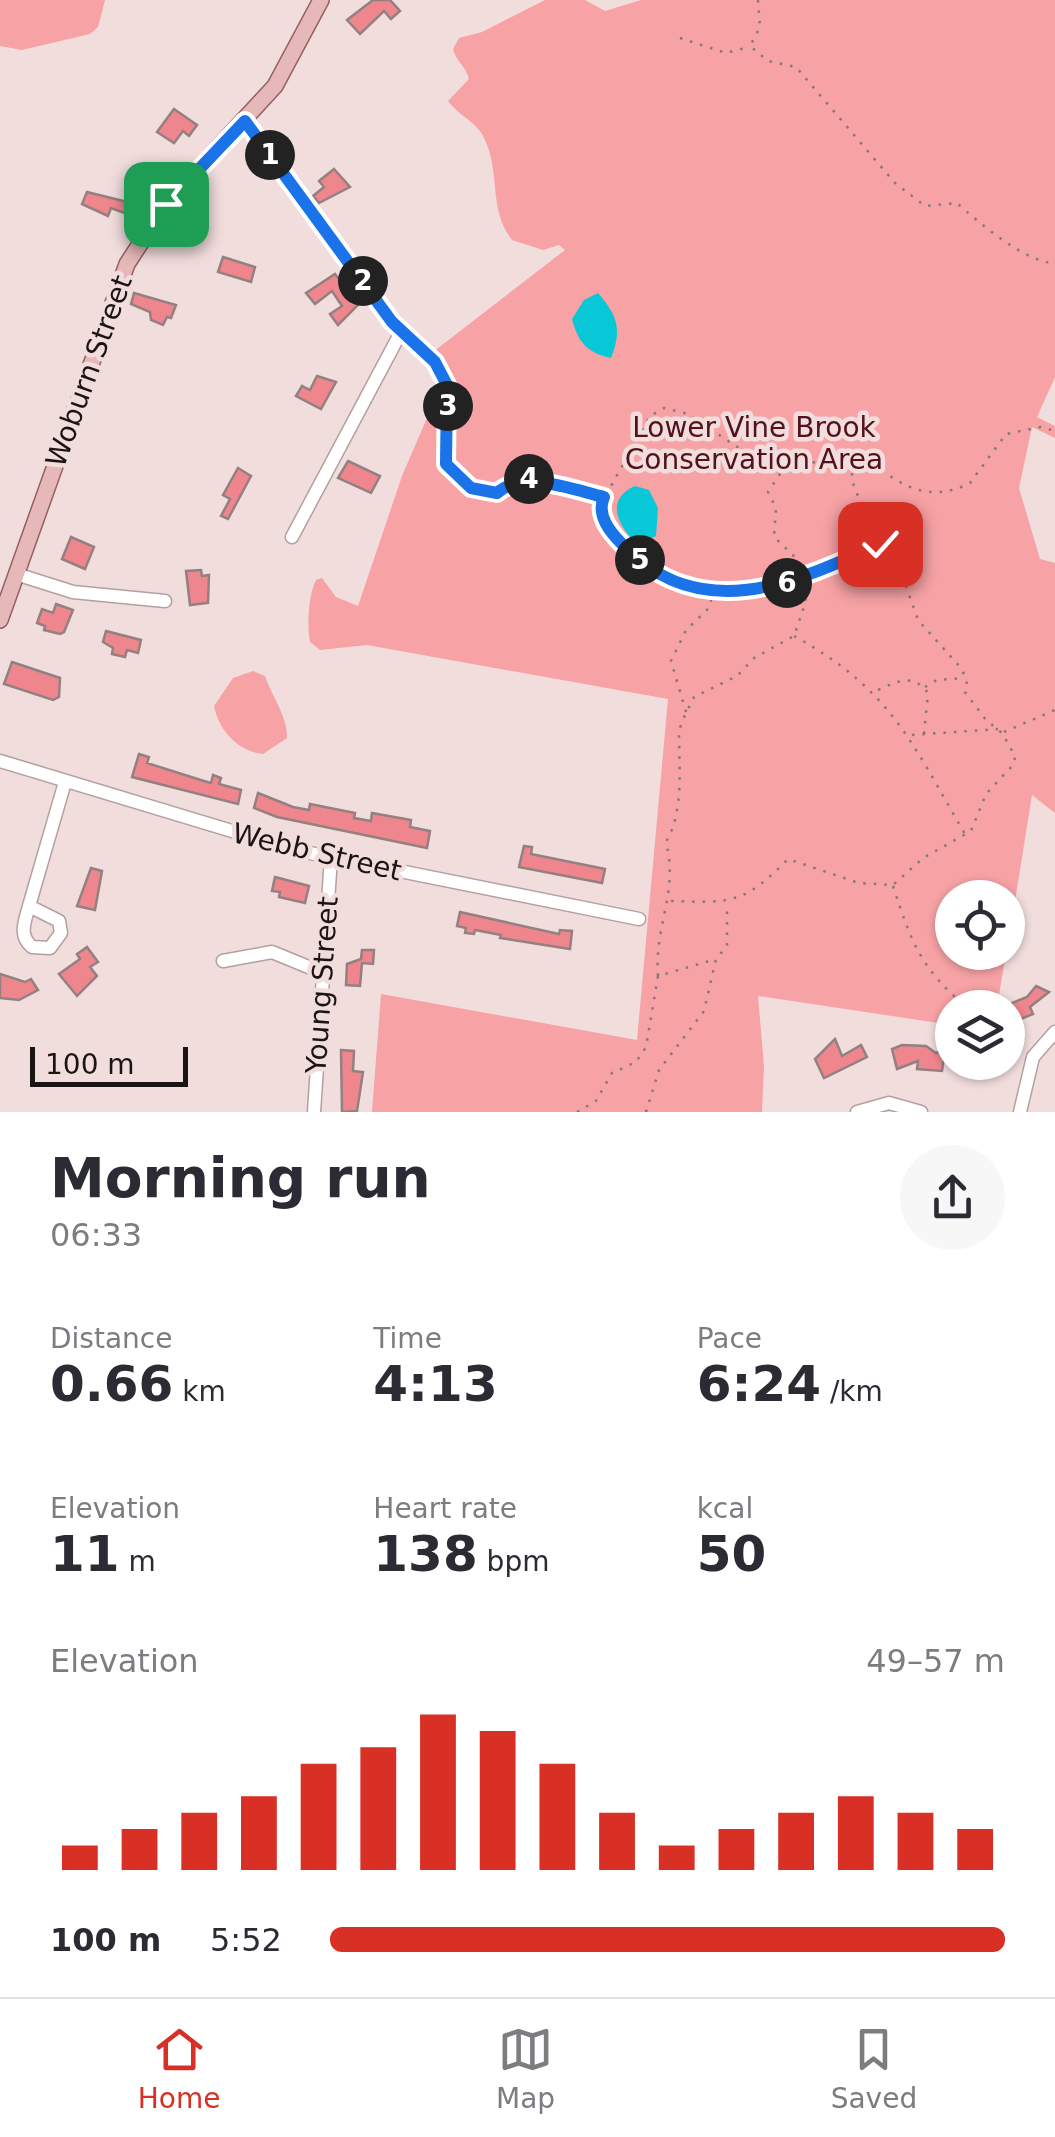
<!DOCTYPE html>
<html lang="en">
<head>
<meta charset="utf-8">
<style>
  body { margin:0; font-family:"DejaVu Sans",sans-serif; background:#f7f7f7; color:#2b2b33; height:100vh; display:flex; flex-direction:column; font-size:38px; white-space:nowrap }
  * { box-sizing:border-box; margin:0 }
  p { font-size:32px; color:#7c7c81 }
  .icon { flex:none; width:55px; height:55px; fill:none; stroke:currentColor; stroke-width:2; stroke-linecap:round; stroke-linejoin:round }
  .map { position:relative; height:1112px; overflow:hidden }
  .side { display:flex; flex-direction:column; background:#fff; flex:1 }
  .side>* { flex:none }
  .controls { position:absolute; left:935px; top:880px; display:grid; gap:20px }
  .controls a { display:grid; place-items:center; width:90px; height:90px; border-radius:50%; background:#fff; box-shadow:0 2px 8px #0004; font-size:50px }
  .scale { position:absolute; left:30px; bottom:25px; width:158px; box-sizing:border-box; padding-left:10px; border:5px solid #1b1415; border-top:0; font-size:28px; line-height:35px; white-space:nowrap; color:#1b1415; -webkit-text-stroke:8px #f2dddd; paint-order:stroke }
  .pin { position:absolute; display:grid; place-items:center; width:85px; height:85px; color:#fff; margin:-42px; border-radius:20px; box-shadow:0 5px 15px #0006 }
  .km { position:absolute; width:50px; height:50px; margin:-25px; border-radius:50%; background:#222; color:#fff; font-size:28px; line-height:50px; text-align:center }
  .round { display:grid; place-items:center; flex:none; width:105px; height:105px; border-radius:52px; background:#f7f7f7 }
  .summary { display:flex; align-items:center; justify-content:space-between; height:170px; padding:0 50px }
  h1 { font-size:55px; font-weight:600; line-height:75px }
  .stats { display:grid; grid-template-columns:repeat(3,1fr); gap:15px; height:170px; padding:10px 50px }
  .stats div { display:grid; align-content:center }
  .stats b { font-size:50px; font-weight:600 }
  .stats small { font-size:28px; font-weight:400 }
  .stats p { font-size:28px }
  .chart { height:280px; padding:20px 50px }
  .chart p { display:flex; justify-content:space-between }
  .chart svg { width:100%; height:180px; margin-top:10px; stroke:#d93025; stroke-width:6 }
  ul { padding:0 50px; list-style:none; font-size:32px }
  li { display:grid; grid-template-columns:160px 120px 1fr; align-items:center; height:75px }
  li i { height:25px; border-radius:12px; background:#d93025 }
  .menu { display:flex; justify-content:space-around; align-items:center; height:140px; border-top:2px solid #e1e1e2; background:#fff; font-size:28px; color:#7c7c81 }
  .menu a { display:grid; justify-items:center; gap:5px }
  .menu .active { color:#d93025 }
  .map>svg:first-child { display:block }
  .green { fill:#f7a2a5 }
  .water { fill:#08c8d7 }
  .building { fill:#f0868d; stroke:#938080; stroke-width:2.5 }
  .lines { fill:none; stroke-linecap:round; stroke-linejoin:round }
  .minor-casing { stroke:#b3a0a0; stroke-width:15 }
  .major-casing { stroke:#956062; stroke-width:18 }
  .path { stroke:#867879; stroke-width:2.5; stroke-dasharray:2.5 8; stroke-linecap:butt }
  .minor { stroke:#fff; stroke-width:12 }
  .major { stroke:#e6b8ba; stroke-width:15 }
  .route-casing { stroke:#fff; stroke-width:20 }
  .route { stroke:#1a73e8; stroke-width:12 }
  .labels { text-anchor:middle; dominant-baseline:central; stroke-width:9; stroke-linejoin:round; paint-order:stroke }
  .street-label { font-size:28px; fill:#1b1415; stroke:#f2dddd }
  .park-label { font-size:28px; fill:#52111b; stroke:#f2dddd }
</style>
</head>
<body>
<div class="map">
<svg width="1055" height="1112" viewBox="0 0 1055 1112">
  <rect width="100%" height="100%" fill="#f2dddd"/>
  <g class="green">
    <polygon points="0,0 105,0 98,27 90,34 22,50 0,46"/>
    <path d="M545,0H585L605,11L641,0H1055V377L1037,417L1055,426V438L1032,427L1019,488L1040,559L1055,563V813L1032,795L1008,945V898H952V952L1006,953L997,1007L952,1008V1025L758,996L764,1066L762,1112H372L381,994L637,1040L668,699L367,645L320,650L310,642C307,625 308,596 316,580L322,578L336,597L358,606L402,476L449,367L433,352L565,250L559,245L543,250L512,240C487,208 502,169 482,134C474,121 457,114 448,101L469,79C466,66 456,62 453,49L459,38L482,32Z"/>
    <path d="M253,671L265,676C272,697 288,717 287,738L263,754C238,751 219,731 214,706L233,678Z"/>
  </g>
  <g class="water">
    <path d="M598,293C618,316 622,330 611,358C587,353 578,342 572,319L584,300Z"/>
    <path d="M635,486L649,490L658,508L656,536L637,544C618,526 604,500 635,486Z"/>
  </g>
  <g class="building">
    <polygon points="373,0 390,0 400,11 391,19 384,11 360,34 347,20"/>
    <polygon points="174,109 197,125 189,136 183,131 174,143 157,132"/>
    <polygon points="334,169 350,187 319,203 313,196 324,187 319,181"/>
    <polygon points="87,192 131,203 127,214 111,208 108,216 82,204"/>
    <polygon points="223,257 255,267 251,282 218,272"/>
    <polygon points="335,274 359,304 338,325 330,314 342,306 332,291 315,304 306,293"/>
    <polygon points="134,293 176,305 171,318 167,317 163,325 151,320 150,312 131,304"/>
    <polygon points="317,376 336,382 321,409 296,396 302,386 310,390"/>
    <polygon points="348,461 380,476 371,493 338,478"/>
    <polygon points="238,468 251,476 228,519 221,516 230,499 223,495"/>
    <polygon points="71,537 94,547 85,569 62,559"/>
    <polygon points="201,570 202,576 209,575 208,603 190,605 186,571"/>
    <polygon points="56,604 73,610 64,632 60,634 44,630 45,626 37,623 42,609 53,613"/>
    <polygon points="106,631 141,640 138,653 127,650 125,657 112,654 113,648 103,642"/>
    <polygon points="12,662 60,678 59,697 53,700 4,684"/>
    <polygon points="139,754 149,757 147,763 204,781 211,783 213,775 221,778 219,784 241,790 238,804 132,777"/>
    <polygon points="258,793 293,807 309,810 310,804 355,813 354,818 371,821 372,813 411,820 410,827 430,831 427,848 277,817 254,808"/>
    <polygon points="524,846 532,847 531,854 605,869 602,883 519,867"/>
    <polygon points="91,868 102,871 95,910 77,906"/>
    <polygon points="275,877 309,886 305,903 279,897 280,892 272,891"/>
    <polygon points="460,912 559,934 560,930 572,931 570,949 500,938 501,935 475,930 474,934 465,933 466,928 457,926"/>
    <polygon points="87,947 98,962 90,967 97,976 77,996 59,974 80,959 77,954"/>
    <polygon points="362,950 374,950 373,964 362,963 360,986 346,985 347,964 361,959"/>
    <polygon points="0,974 25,982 31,979 38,990 19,1000 0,998"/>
    <polygon points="1036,986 1049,992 1030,1007 1033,1014 1011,1023 1007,1005 1027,997"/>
    <polygon points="835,1039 842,1056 861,1045 867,1057 824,1078 815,1059"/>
    <polygon points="902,1045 926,1046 936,1053 945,1050 942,1071 917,1069 918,1061 897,1069 892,1049"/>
    <polygon points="341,1050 354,1051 353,1071 363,1072 357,1111 342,1112"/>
  </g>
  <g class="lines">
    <g class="minor-casing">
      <g id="minor">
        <polyline points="245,121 392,322 435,362"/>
        <polyline points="292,537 401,332"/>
        <polyline points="16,574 73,592 165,601"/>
        <polyline points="0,761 295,850 639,919"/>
        <path d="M29,906L59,921L61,933L50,948L32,947C18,935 25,921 29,906L65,782"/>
        <polyline points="223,961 272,952 323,973"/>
        <polyline points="314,1112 331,857"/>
        <polyline points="857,1112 889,1103 921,1112"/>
        <polyline points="1020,1112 1033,1057 1055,1032"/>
      </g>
    </g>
    <g class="major-casing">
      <polyline id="major" points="0,620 127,264 166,204 275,86 321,0"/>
    </g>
    <g class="path">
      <path d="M758,0L760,27L750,46L768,61L796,67L895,183L925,206L957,203C979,223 1026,263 1055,263"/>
      <polyline points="680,38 726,53 749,47"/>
      <path d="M440,372L447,385L445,463L471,488L497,493C522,470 572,489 604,497"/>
      <polyline points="786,465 768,492 776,508 774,537 793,555 803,579"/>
      <path d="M880,544C800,581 718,621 640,560C620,544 607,529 601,504L650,416L664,408L688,414L770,469L787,464L868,459C900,486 929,504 970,483L1006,434L1041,427L1055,431"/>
      <path d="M794,636C892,690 911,742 965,834"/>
      <polyline points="925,687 937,680 964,678"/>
      <path d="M878,690C898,681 913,673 928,693L924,734"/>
      <polyline points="686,712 671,661 686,630 709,608 713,593"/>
      <polyline points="1004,732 1055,710"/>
      <polyline points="912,735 998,729"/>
      <path d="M893,886C911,941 920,969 968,1008"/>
      <path d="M671,901C732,903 744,904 788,859L859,883L893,885L923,858L971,831L986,794L1014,764L1015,756L1002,733L986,720L965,692L967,681L961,668L918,620L903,578L880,544L854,487L850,463"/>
      <path d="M658,976C654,925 679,893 666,842C684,812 679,767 679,734C680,722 689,708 694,697L737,676L754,658L794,636L806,601L801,583"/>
      <polyline points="1008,1039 1022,1050"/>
      <polyline points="577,1112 596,1101 612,1073 636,1062 646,1047 658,976 716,959"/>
      <polyline points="646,1112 659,1070 704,1011 716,959 727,946 727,905"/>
    </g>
    <use href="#minor" class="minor"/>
    <use href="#major" class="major"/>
  </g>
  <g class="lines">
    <g class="route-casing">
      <path id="route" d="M166,204L245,121L392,322L435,362L447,385L446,464L471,488L497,493C522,470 571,489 604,497C596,515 610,532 622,544C699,626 793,584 880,544"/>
    </g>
    <use href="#route" class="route"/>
  </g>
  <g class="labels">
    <g class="street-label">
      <text transform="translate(89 371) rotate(-70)">Woburn Street</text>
      <text transform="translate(317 852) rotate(13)">Webb Street</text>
      <text transform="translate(322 985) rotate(-86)">Young Street</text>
    </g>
    <g class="park-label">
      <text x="754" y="427">Lower Vine Brook<tspan x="754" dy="32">Conservation Area</tspan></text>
    </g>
  </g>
</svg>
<div class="controls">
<a><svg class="icon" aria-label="locate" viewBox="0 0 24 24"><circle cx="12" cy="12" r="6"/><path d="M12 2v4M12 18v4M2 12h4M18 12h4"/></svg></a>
<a><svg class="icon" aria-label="layers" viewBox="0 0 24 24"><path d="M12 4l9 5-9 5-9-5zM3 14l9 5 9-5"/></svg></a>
</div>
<div class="scale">100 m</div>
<div class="pin" style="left:166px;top:204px;background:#1e9e55"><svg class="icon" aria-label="arrive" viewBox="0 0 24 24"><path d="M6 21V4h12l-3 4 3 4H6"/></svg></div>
<div class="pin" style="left:880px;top:544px;background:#d93025"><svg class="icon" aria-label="check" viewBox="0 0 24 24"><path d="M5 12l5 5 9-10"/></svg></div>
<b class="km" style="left:270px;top:155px">1</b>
<b class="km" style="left:363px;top:281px">2</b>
<b class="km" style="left:448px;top:406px">3</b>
<b class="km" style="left:529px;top:479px">4</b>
<b class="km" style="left:640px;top:560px">5</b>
<b class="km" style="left:787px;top:583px">6</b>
</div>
<section class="side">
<div class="summary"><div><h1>Morning run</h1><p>06:33</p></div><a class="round"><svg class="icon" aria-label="share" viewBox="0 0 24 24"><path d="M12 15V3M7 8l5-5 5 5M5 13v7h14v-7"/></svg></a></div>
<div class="stats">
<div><p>Distance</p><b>0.66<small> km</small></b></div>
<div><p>Time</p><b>4:13</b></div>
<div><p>Pace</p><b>6:24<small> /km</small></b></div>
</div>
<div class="stats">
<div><p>Elevation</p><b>11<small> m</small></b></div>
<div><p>Heart rate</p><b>138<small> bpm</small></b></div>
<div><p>kcal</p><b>50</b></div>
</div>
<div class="chart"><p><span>Elevation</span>49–57 m</p>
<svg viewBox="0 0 160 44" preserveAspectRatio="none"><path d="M5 44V38M15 44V34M25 44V30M35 44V26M45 44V18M55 44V14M65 44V6M75 44V10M85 44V18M95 44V30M105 44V38M115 44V34M125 44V30M135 44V26M145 44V30M155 44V34"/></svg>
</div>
<ul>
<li><b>100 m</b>5:52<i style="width:100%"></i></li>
</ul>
</section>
<nav class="menu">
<a class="active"><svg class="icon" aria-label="home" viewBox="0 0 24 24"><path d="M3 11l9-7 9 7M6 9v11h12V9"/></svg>Home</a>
<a><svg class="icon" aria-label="map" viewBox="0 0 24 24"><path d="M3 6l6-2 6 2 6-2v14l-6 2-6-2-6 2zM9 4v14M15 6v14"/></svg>Map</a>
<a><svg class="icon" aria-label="saved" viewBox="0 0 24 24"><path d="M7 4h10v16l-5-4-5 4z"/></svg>Saved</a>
</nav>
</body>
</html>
